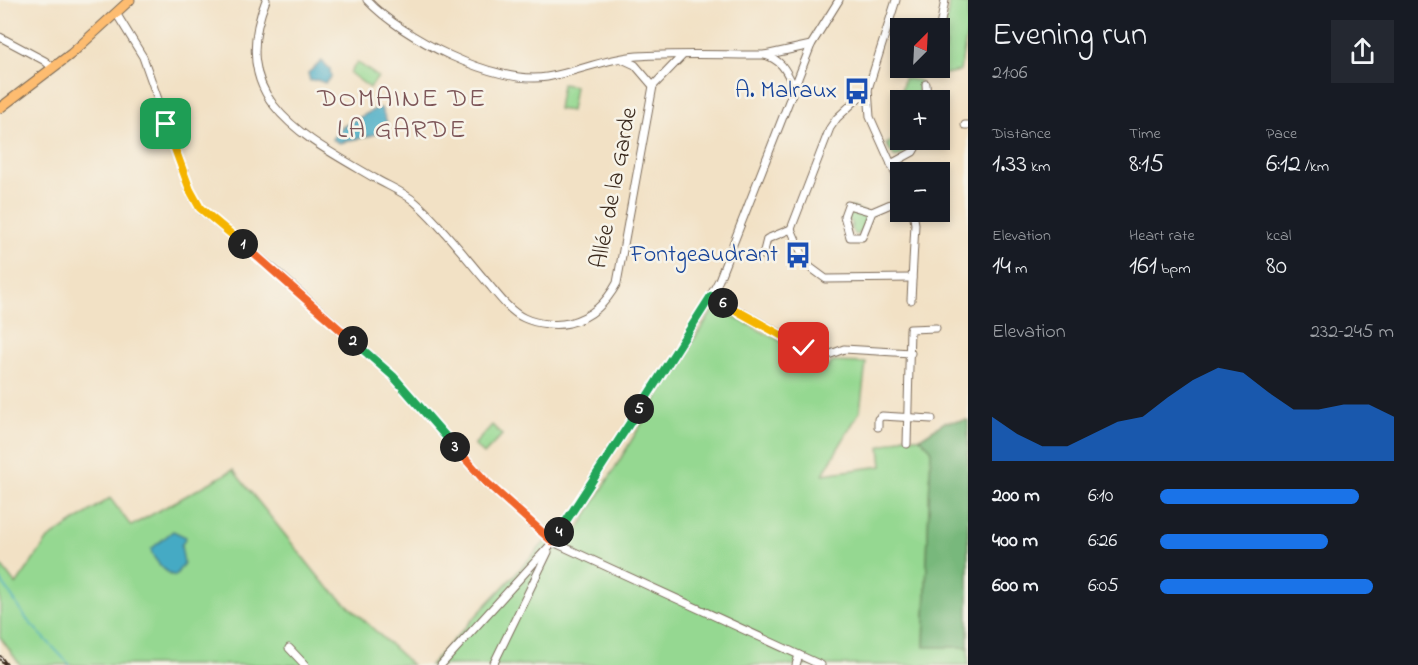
<!DOCTYPE html>
<html lang="en">
<head>
<meta charset="utf-8">
<style>
  body { margin:0; font-family:"Indie Flower",sans-serif; background:#242831; color:#f1f3f6; height:100vh; display:flex; flex-direction:column; font-size:22px; white-space:nowrap }
  * { box-sizing:border-box; margin:0 }
  p { font-size:20px; color:#9ea1a6 }
  .icon { flex:none; width:33px; height:33px; fill:none; stroke:currentColor; stroke-width:2; stroke-linecap:round; stroke-linejoin:round }
  .map { position:relative; flex:1; overflow:hidden }
  .sheet { display:flex; flex-direction:column; background:#171b24; width:450px }
  .sheet>* { flex:none }
  .needle { width:39px; rotate:24deg }
  .tools { position:absolute; left:890px; top:18px; display:grid; gap:12px }
  .tools a { display:grid; place-items:center; width:60px; height:60px; border-radius:0px; background:#171b24; box-shadow:0 3px 9px #0003; font-size:30px }
  .pin { position:absolute; display:grid; place-items:center; width:51px; height:51px; color:#fff; margin:-26px; border-radius:12px; box-shadow:0 3px 9px #0006 }
  .km { position:absolute; width:30px; height:30px; margin:-15px; border-radius:50%; background:#222; color:#fff; font-size:16px; line-height:30px; text-align:center }
  .round { display:grid; place-items:center; flex:none; width:63px; height:63px; border-radius:0px; background:#242831 }
  .head { display:flex; align-items:center; justify-content:space-between; height:102px; padding:0 24px }
  h1 { font-size:33px; font-weight:600; line-height:45px }
  .figures { display:grid; grid-template-columns:repeat(3,1fr); gap:9px; height:102px; padding:6px 24px }
  .figures div { display:grid; align-content:center }
  .figures b { font-size:26px; font-weight:600 }
  .figures small { font-size:16px; font-weight:400 }
  .figures p { font-size:16px }
  .chart { height:168px; padding:12px 24px }
  .chart p { display:flex; justify-content:space-between }
  .chart svg { width:100%; height:108px; margin-top:6px; fill:#1a73e8; opacity:.7 }
  ul { padding:0 24px; list-style:none; font-size:20px }
  li { display:grid; grid-template-columns:96px 72px 1fr; align-items:center; height:45px }
  li i { height:15px; border-radius:8px; background:#1a73e8 }
  main { display:flex; flex:1; min-height:0 }
  .map>svg:first-child { display:block }
  .green { fill:#95d891; stroke:#688158; stroke-width:1.5 }
  .forest { fill:#78b87b; stroke:#5a714c; stroke-width:1.5 }
  .water { fill:#44aac4; stroke:#406a71; stroke-width:1.5 }
  .lines { fill:none; stroke-linecap:round; stroke-linejoin:round }
  .stream { stroke:#44aac4; stroke-width:1.5 }
  .minor-casing { stroke:#7b6a58; stroke-width:9 }
  .major-casing { stroke:#7b6a58; stroke-width:11 }
  .minor { stroke:#fff; stroke-width:7 }
  .major { stroke:#fdbc6f; stroke-width:9 }
  .rail-casing { stroke:#3b2a1e; stroke-width:4 }
  .rail { stroke:#f7f3e8; stroke-width:1.5; stroke-dasharray:4.5; stroke-linecap:butt }
  .split-1-casing { stroke:#fff; stroke-width:12 }
  .split-2-casing { stroke:#fff; stroke-width:12 }
  .split-3-casing { stroke:#fff; stroke-width:12 }
  .split-4-casing { stroke:#fff; stroke-width:12 }
  .split-5-casing { stroke:#fff; stroke-width:12 }
  .split-6-casing { stroke:#fff; stroke-width:12 }
  .split-7-casing { stroke:#fff; stroke-width:12 }
  .split-1 { stroke:#f5b400; stroke-width:8 }
  .split-2 { stroke:#f0652b; stroke-width:8 }
  .split-3 { stroke:#22a559; stroke-width:8 }
  .split-4 { stroke:#f0652b; stroke-width:8 }
  .split-5 { stroke:#22a559; stroke-width:8 }
  .split-6 { stroke:#22a559; stroke-width:8 }
  .split-7 { stroke:#f5b400; stroke-width:8 }
  .labels { text-anchor:middle; dominant-baseline:central; stroke-width:5; stroke-linejoin:round; paint-order:stroke }
  .transit-label { font-size:24px; fill:#164399; stroke:#f7f3e8; text-anchor:end }
  .street-label { font-size:24px; fill:#3b2a1e; stroke:#f7f3e8 }
  .quarter-label { font-size:27px; letter-spacing:1.5px; fill:#7d5658; stroke:#f7f3e8 }
</style>
</head>
<body>
<main>
<div class="map">
<svg width="968" height="665" viewBox="0 0 968 665">
  <rect width="100%" height="100%" fill="#f7f3e8"/>
  <filter id="ink" filterUnits="userSpaceOnUse"><feTurbulence type="fractalNoise" baseFrequency=".0167" numOctaves="2"/><feDisplacementMap in="SourceGraphic" scale="12" xChannelSelector="R" yChannelSelector="G"/><feConvolveMatrix kernelMatrix="1 2 1 2 8 2 1 2 1" color-interpolation-filters="sRGB"/></filter>
  <filter id="wash" filterUnits="userSpaceOnUse"><feTurbulence type="fractalNoise" baseFrequency=".008" numOctaves="4" result="noise"/><feDisplacementMap in="SourceGraphic" scale="24" xChannelSelector="R" yChannelSelector="G"/><feGaussianBlur stdDeviation="1.35" result="paint"/><feColorMatrix in="noise" values="0 0 0 0 0 0 0 0 0 0 0 0 0 0 0 0 0 1.4 0 .05"/><feComposite in="paint" operator="in"/></filter>
  <g filter="url(#wash)">
    <rect width="100%" height="100%" fill="#f2e1c5"/>
    <g class="green">
      <polygon points="949,1 968,4 968,28 960,71 934,76 935,68 939,68 939,51 945,51 946,44 941,36 943,25 946,27"/>
      <polygon points="357,62 378,77 370,88 350,73"/>
      <polygon points="904,78 920,81 918,88 923,100 900,100"/>
      <polygon points="562,84 575,86 571,111 558,109"/>
      <polygon points="900,101 900,140 916,140 909,152 895,157 886,144 893,141"/>
      <polygon points="852,207 864,212 868,217 862,233 855,235 849,226 853,226 851,221 847,219 847,210"/>
      <polygon points="715,308 791,346 792,368 822,372 833,362 866,363 860,411 823,474 882,466 880,447 904,437 920,438 931,449 924,646 968,647 968,665 430,665 546,541 576,533 682,356"/>
      <polygon points="492,425 502,435 484,454 474,445"/>
      <polygon points="233,470 322,581 412,665 20,665 0,637 0,564 16,585 48,539 110,498 131,526"/>
    </g>
    <polygon class="forest" points="968,420 968,647 924,647 931,449 920,438 945,422"/>
    <g class="water">
      <polygon points="322,61 330,69 331,77 325,83 317,80 310,81 308,73"/>
      <path d="M377,108H381L387,122C384,138 353,138 340,143L332,139L342,127Z"/>
      <path d="M173,531L186,537L181,546L184,563L175,576C166,573 152,559 151,549Z"/>
    </g>
    <g class="lines">
      <polyline class="stream" points="0,579 28,621 70,665"/>
    </g>
  </g>
  <g filter="url(#ink)">
    <g class="lines">
      <g class="minor-casing">
        <g id="minor">
          <path d="M266,0C226,101 303,136 376,179C388,186 404,192 415,202C440,223 469,262 491,287C500,298 511,312 524,318C537,324 556,326 569,323C592,317 606,303 617,283L653,86"/>
          <path d="M367,0C401,37 496,86 547,77C577,72 607,58 637,56C679,53 723,55 765,55"/>
          <polyline points="896,0 868,89 870,117 900,184"/>
          <polyline points="116,13 143,57 190,190 200,209 277,272 393,376 486,482 553,542 821,665"/>
          <polyline points="939,32 945,0"/>
          <polyline points="0,37 45,61 53,68"/>
          <polyline points="939,38 940,46"/>
          <polyline points="622,59 635,65 653,86 682,56"/>
          <polyline points="926,84 927,100"/>
          <path d="M794,87C786,71 783,61 765,55L811,45"/>
          <polyline points="868,89 837,118 830,128 791,229 807,265 826,279 912,278"/>
          <polyline points="965,125 968,125"/>
          <polyline points="891,164 913,152 920,140"/>
          <polyline points="872,212 862,237 850,237 844,216 848,205 872,212 900,200"/>
          <polyline points="763,255 767,239 791,229"/>
          <polyline points="711,296 796,342 815,360 844,349 911,353"/>
          <polyline points="911,300 915,224 913,212"/>
          <polyline points="878,427 878,419 882,416 932,419"/>
          <polyline points="907,444 910,329 936,328"/>
          <polyline points="289,648 305,665"/>
          <polyline points="441,665 553,542 702,312 719,280 811,45 839,0"/>
          <polyline points="493,665 548,552"/>
          <polyline points="796,665 799,655"/>
        </g>
      </g>
      <g class="major-casing">
        <polyline id="major" points="0,108 71,54 130,0"/>
      </g>
      <use href="#minor" class="minor"/>
      <use href="#major" class="major"/>
      <g class="rail-casing">
        <polyline id="rail" points="0,657 6,665"/>
      </g>
      <use href="#rail" class="rail"/>
    </g>
  </g>
  <g class="lines" filter="url(#ink)">
    <g class="split-1-casing">
      <polyline id="split-1" points="166,124 190,190 200,208 243,244"/>
    </g>
    <g class="split-2-casing">
      <polyline id="split-2" points="243,244 353,341"/>
    </g>
    <g class="split-3-casing">
      <polyline id="split-3" points="353,341 393,376 455,447"/>
    </g>
    <g class="split-4-casing">
      <polyline id="split-4" points="455,447 486,482 553,542 559,532"/>
    </g>
    <g class="split-5-casing">
      <polyline id="split-5" points="559,532 639,409"/>
    </g>
    <g class="split-6-casing">
      <polyline id="split-6" points="639,409 711,296 723,303"/>
    </g>
    <g class="split-7-casing">
      <polyline id="split-7" points="723,303 804,348"/>
    </g>
    <use href="#split-1" class="split-1"/>
    <use href="#split-2" class="split-2"/>
    <use href="#split-3" class="split-3"/>
    <use href="#split-4" class="split-4"/>
    <use href="#split-5" class="split-5"/>
    <use href="#split-6" class="split-6"/>
    <use href="#split-7" class="split-7"/>
  </g>
  <defs>
    <g id="bus-bare" transform="scale(2.07)"><path d="M-5-6H5V4H4V6H2V4H-2V6H-4V4H-5ZM-3.5-4V0h7V-4ZM-3.5 1.2v1.5H-2V1.2ZM2 1.2v1.5H3.5V1.2Z" fill="#1a4fb4" stroke="#f7f3e8" stroke-width="2.5" paint-order="stroke"/></g>
  </defs>
  <g fill-rule="evenodd">
    <use href="#bus-bare" x="857" y="91"/>
    <use href="#bus-bare" x="798" y="255"/>
  </g>
  <g class="labels">
    <g class="transit-label">
      <text x="837" y="91">A. Malraux</text>
      <text x="778" y="255">Fontgeaudrant</text>
    </g>
    <g class="street-label">
      <text transform="translate(615 188) rotate(-79)">Allée de la Garde</text>
    </g>
    <g class="quarter-label">
      <text x="402" y="99">DOMAINE DE<tspan x="402" dy="31">LA GARDE</tspan></text>
    </g>
  </g>
</svg>
<div class="tools">
<a><svg class="needle" viewBox="-14 -14 28 28"><path d="M0-13l5 13h-10z" fill="#e53935"/><path d="M0 13l5-13h-10z" fill="#9ea1a6"/></svg></a>
<a>+</a>
<a>−</a>
</div>
<div class="pin" style="left:166px;top:124px;background:#1e9e55"><svg class="icon" aria-label="arrive" viewBox="0 0 24 24"><path d="M6 21V4h12l-3 4 3 4H6"/></svg></div>
<div class="pin" style="left:804px;top:348px;background:#d93025"><svg class="icon" aria-label="check" viewBox="0 0 24 24"><path d="M5 12l5 5 9-10"/></svg></div>
<b class="km" style="left:243px;top:244px">1</b>
<b class="km" style="left:353px;top:341px">2</b>
<b class="km" style="left:455px;top:447px">3</b>
<b class="km" style="left:559px;top:532px">4</b>
<b class="km" style="left:639px;top:409px">5</b>
<b class="km" style="left:723px;top:303px">6</b>
</div>
<section class="sheet">
<div class="head"><div><h1>Evening run</h1><p>21:06</p></div><a class="round"><svg class="icon" aria-label="share" viewBox="0 0 24 24"><path d="M12 15V3M7 8l5-5 5 5M5 13v7h14v-7"/></svg></a></div>
<div class="figures">
<div><p>Distance</p><b>1.33<small> km</small></b></div>
<div><p>Time</p><b>8:15</b></div>
<div><p>Pace</p><b>6:12<small> /km</small></b></div>
</div>
<div class="figures">
<div><p>Elevation</p><b>14<small> m</small></b></div>
<div><p>Heart rate</p><b>161<small> bpm</small></b></div>
<div><p>kcal</p><b>80</b></div>
</div>
<div class="chart"><p><span>Elevation</span>232–245 m</p>
<svg viewBox="0 0 160 44" preserveAspectRatio="none"><path d="M0 44V26L10 33L20 38L30 38L40 33L50 28L60 26L70 18L80 11L90 6L100 8L110 16L120 23L130 23L140 21L150 21L160 26V44z"/></svg>
</div>
<ul>
<li><b>200 m</b>6:10<i style="width:85%"></i></li>
<li><b>400 m</b>6:26<i style="width:72%"></i></li>
<li><b>600 m</b>6:05<i style="width:91%"></i></li>
</ul>
</section>
</main>
</body>
</html>
